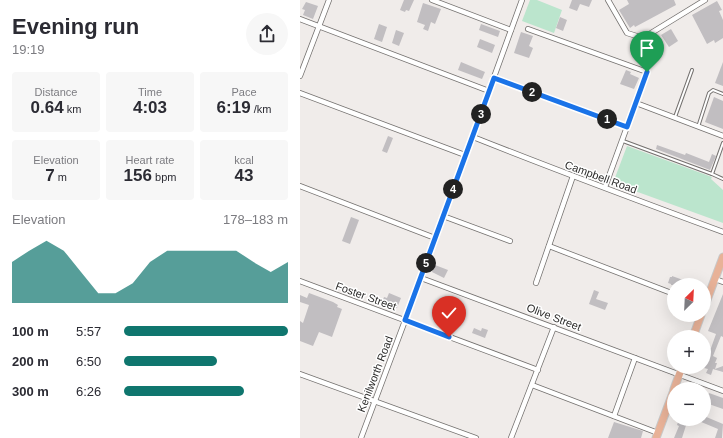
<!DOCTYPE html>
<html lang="en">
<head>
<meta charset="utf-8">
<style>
  body { margin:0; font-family:Arial,sans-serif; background:#f7f7f7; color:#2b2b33; height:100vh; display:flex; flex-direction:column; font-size:15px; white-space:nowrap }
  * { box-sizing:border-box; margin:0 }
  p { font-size:13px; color:#7c7c81 }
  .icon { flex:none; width:22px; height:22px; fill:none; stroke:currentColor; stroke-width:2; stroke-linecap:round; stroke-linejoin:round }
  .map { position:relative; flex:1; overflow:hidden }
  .side { display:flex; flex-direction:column; background:#fff; width:300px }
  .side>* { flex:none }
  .needle { width:26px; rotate:24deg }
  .buttons { position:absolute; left:367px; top:278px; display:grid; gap:8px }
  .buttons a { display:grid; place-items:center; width:44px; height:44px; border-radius:50%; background:#fff; box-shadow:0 4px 16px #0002; font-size:20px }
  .pin { position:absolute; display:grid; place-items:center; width:34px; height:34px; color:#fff; margin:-41px -17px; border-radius:50% 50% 50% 0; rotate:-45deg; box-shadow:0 0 4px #0007 }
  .pin .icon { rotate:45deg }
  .km { position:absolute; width:20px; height:20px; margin:-10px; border-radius:50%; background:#222; color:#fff; font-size:11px; line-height:20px; text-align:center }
  .round { display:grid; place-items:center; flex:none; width:42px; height:42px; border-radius:21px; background:#f7f7f7 }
  .summary { display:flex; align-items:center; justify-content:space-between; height:68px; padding:0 12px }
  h1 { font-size:22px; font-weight:700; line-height:30px }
  .figures { display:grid; grid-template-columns:repeat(3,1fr); gap:6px; height:68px; padding:4px 12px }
  .figures div { display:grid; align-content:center; border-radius:4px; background:#f7f7f7; text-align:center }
  .figures b { font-size:17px; font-weight:700 }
  .figures small { font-size:11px; font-weight:400 }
  .figures p { font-size:11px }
  .chart { height:112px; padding:8px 12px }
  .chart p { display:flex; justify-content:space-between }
  .chart svg { width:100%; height:72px; margin-top:4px; fill:#0f766e; opacity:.7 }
  ul { padding:0 12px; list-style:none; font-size:13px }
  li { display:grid; grid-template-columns:64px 48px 1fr; align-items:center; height:30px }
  li i { height:10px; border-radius:5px; background:#0f766e }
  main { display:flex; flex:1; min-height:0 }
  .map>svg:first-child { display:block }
  .green { fill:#bbe5cd }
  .building { fill:#c1bec1 }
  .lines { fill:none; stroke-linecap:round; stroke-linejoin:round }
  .service-casing { stroke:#74716f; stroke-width:4 }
  .minor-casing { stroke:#74716f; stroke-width:6 }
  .primary-casing { stroke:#c8c8c8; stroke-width:9 }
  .service { stroke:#fff; stroke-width:2 }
  .minor { stroke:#fff; stroke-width:4.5 }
  .primary { stroke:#e8b298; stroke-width:7 }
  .route-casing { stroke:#fff; stroke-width:8 }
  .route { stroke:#1a73e8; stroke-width:5 }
  .labels { text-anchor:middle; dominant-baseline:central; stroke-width:3; stroke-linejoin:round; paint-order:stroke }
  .street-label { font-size:11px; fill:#2d2c2b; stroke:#fff }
</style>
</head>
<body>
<main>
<section class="side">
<div class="summary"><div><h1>Evening run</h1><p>19:19</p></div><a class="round"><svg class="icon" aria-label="share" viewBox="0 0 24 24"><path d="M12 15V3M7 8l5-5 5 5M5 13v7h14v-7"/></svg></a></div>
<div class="figures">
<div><p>Distance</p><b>0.64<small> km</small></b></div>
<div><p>Time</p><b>4:03</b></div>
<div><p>Pace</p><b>6:19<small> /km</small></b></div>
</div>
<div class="figures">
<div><p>Elevation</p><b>7<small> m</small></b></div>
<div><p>Heart rate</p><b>156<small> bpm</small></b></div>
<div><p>kcal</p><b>43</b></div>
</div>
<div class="chart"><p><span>Elevation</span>178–183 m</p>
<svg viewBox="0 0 160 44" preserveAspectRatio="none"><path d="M0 44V19L10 12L20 6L30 12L40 25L50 38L60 38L70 32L80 19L90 12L100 12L110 12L120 12L130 12L140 19L150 25L160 19V44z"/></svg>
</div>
<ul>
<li><b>100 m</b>5:57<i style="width:100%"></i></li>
<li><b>200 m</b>6:50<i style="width:57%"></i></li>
<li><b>300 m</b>6:26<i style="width:73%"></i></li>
</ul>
</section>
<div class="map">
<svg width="423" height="438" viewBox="0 0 423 438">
  <rect width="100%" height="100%" fill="#f0ecea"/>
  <g class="green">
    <polygon points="230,0 237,0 262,10 254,33 222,21"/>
    <polygon points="327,146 412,177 411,179 423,190 423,223 313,183"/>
  </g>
  <g class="building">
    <polygon points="104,0 114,0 109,11 106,10 105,12 100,10"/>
    <polygon points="272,0 292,0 289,7 280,4 277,11 269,8"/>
    <polygon points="327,0 374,0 376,5 335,27 334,25 330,28 319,10 329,4"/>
    <polygon points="417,1 422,10 419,11 423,20 423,38 415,43 414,40 407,44 392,15"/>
    <polygon points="6,2 18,6 13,19 3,15 5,10 2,9"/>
    <polygon points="123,3 141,9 135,24 131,22 128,31 123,29 125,25 117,22"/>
    <polygon points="260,17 267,20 263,31 256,28"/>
    <polygon points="79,24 87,27 82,42 74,39"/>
    <polygon points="181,24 200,31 198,37 179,30"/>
    <polygon points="371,29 378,41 369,47 361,35"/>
    <polygon points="96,30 104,33 99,46 92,43"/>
    <polygon points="221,32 233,36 229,46 233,48 229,58 214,53"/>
    <polygon points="180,39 195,45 192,53 177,47"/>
    <polygon points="161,62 185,72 182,79 158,70"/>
    <polygon points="423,62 423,86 415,83"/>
    <polygon points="326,70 331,72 330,74 339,78 334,89 320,84"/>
    <polygon points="414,97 423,101 423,129 405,122"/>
    <polygon points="88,136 93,138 87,153 82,151"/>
    <polygon points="357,145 385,155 386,153 409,162 412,154 416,156 410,170 356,149"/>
    <polygon points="51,217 59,220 50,244 42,241"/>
    <polygon points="135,265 148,270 144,278 132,272"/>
    <polygon points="372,276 397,285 371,285 371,284 368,283 370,277 372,277"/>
    <polygon points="294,290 299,292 296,299 308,303 305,310 289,304"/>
    <polygon points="9,293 33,302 38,305 37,307 42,309 32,337 19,332 13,346 0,341 0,321 3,323 9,305 0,302 0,295 7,298"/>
    <polygon points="89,293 101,298 97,308 82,303 84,297 87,298"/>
    <polygon points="423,294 423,337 421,336 413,356 417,358 415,363 417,363 415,369 423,366 423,372 413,369 411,375 406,373 408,369 404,368 404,353 405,354 408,347 411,348 416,334 408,331"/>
    <polygon points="174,328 181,331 182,328 188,330 185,338 172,333"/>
    <polygon points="409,393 423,398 423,409 406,403"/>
    <polygon points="404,416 423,424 422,438 415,438 418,429 394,419 404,419"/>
    <polygon points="379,419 388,419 382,438 374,438 379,426 377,425"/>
    <polygon points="314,422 343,431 341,438 308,438"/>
  </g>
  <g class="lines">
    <g class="service-casing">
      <g id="service">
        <polyline points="375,117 392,70"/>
        <polyline points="398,127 409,93 413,90 423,94"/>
        <polyline points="323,141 412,174 423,143"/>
        <polyline points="412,174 423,179"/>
      </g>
    </g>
    <g class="minor-casing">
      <g id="minor">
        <polyline points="132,0 211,30"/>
        <polyline points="308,0 327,33 343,38 405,0"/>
        <polyline points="0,19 189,91"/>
        <polyline points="228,29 347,72 305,187"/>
        <polyline points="0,76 29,0"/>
        <polyline points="193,78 327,127"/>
        <polyline points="0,93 165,155"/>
        <polyline points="336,103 423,136"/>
        <path d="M173,137C256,170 339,201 423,232"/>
        <polyline points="0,186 135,238"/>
        <polyline points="143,216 210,241"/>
        <polyline points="249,246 374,294"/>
        <polyline points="121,278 423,391"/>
        <polyline points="415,279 423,282"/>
        <polyline points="0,281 238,370"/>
        <polyline points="236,283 273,176"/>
        <polyline points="0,374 176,438"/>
        <polyline points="232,385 358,433"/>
        <polyline points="314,416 335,358"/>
        <polyline points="61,438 121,278 222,0"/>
        <polyline points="211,438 254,327"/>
      </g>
    </g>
    <g class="primary-casing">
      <g id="primary">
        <polyline points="404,308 423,257"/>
        <polyline points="393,337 401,315"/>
        <polyline points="374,389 382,367"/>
        <polyline points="356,438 374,390"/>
      </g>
    </g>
    <use href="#service" class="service"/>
    <use href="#minor" class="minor"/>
    <use href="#primary" class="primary"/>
  </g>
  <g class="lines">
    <g class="route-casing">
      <polyline id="route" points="149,337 105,320 194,78 327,127 347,72"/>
    </g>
    <use href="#route" class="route"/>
  </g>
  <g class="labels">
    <g class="street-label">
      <text transform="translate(301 177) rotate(20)">Campbell Road</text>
      <text transform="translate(66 296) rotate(20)">Foster Street</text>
      <text transform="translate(254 317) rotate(21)">Olive Street</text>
      <text transform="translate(75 374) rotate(-69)">Kenilworth Road</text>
    </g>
  </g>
</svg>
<div class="buttons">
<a><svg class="needle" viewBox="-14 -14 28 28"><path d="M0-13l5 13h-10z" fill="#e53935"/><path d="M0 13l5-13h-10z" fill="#7c7c81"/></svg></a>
<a>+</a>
<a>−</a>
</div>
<div class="pin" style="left:347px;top:72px;background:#1e9e55"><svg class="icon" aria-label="arrive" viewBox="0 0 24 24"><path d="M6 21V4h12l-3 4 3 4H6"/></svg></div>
<div class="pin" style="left:149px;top:337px;background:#d93025"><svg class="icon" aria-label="check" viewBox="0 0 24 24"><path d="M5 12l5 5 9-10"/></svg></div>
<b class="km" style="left:307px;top:119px">1</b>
<b class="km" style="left:232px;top:92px">2</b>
<b class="km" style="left:181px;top:114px">3</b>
<b class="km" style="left:153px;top:189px">4</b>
<b class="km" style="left:126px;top:263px">5</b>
</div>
</main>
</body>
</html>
